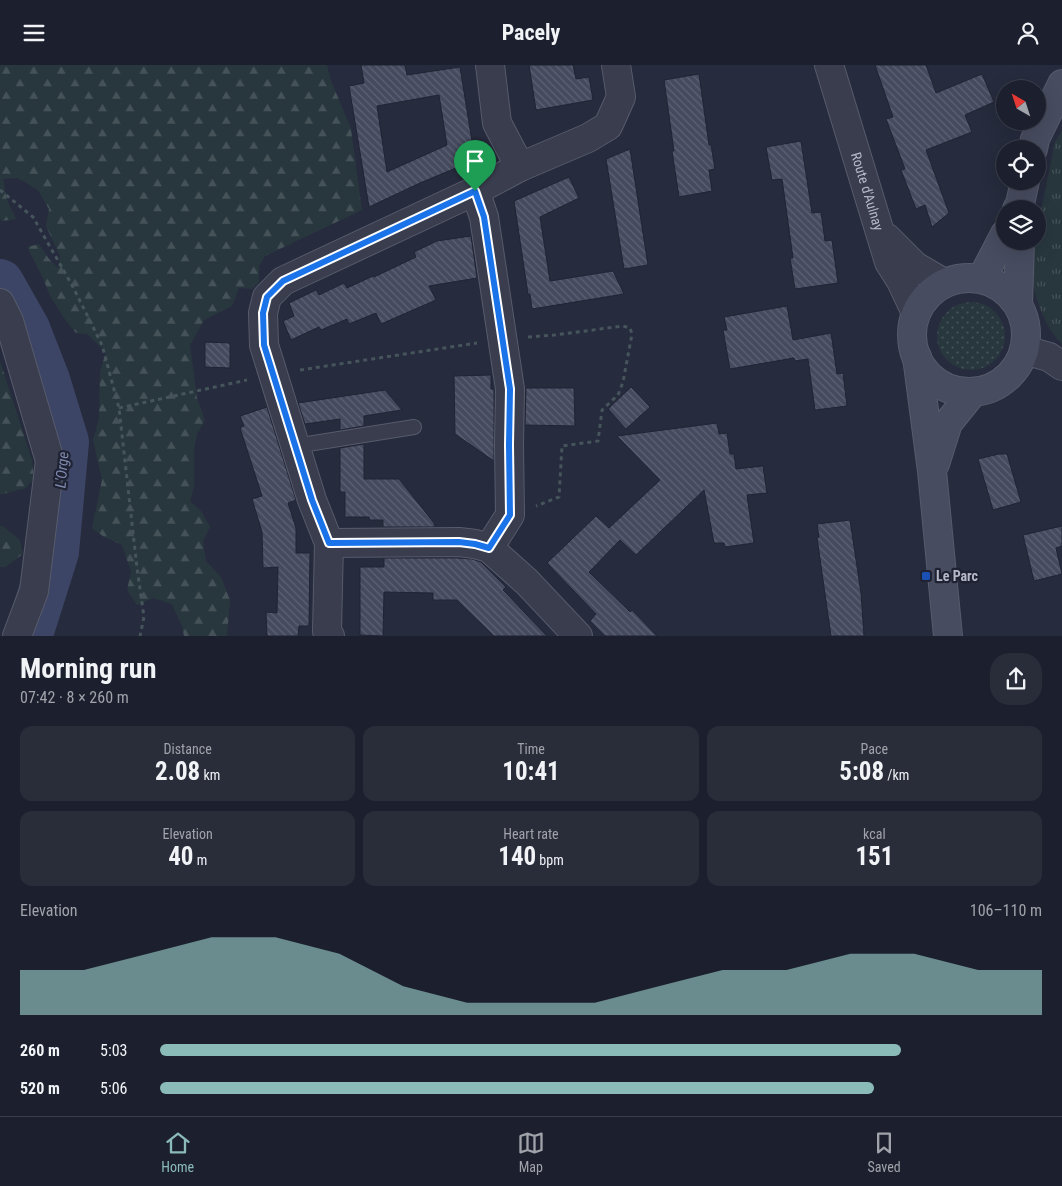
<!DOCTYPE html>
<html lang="en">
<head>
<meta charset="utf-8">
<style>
  body { margin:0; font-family:"Roboto Condensed",sans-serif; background:#292d3a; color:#f1f3f6; height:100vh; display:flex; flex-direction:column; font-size:19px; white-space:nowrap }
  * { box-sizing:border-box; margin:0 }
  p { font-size:16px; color:#a0a3aa }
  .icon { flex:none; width:28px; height:28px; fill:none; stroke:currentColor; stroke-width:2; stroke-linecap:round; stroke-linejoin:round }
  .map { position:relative; height:571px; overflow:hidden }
  .sheet { display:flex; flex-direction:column; background:#1c202e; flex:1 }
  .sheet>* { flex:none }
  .needle { width:32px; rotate:321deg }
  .fabs { position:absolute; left:996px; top:15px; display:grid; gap:10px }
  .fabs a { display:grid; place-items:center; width:50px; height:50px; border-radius:50%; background:#1c202e; box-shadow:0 5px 20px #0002,0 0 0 1px #3a3e4a; font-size:25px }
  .pin { position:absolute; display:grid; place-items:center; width:42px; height:42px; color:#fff; margin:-51px -21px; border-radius:50% 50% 50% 0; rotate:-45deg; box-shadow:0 0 5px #0007 }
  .pin .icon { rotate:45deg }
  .round { display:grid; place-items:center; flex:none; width:52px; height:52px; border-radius:20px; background:#292d3a }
  .overview { display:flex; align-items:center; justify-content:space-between; height:85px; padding:0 20px }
  h1 { font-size:28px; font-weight:700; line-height:38px }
  .metrics { display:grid; grid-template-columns:repeat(3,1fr); gap:8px; height:85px; padding:5px 20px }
  .metrics div { display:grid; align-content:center; border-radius:12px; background:#292d3a; text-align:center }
  .metrics b { font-size:25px; font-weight:700 }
  .metrics small { font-size:14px; font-weight:400 }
  .metrics p { font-size:14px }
  .chart { height:140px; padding:10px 20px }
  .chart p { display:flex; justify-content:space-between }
  .chart svg { width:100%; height:90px; margin-top:5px; fill:#8bbbb9; opacity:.7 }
  ul { padding:0 20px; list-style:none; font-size:16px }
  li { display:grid; grid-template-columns:80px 60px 1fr; align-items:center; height:38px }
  li i { height:12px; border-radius:6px; background:#8bbbb9 }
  header { display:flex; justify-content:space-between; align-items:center; height:65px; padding:0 20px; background:#1c202e; font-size:22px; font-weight:700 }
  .tab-bar { display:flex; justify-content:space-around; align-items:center; height:70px; border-top:1px solid #3a3e4a; background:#1c202e; font-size:14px; color:#a0a3aa }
  .tab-bar a { display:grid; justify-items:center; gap:2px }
  .tab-bar .current { color:#8bbbb9 }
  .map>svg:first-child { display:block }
  .grass { fill:url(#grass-dots) }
  .forest { fill:url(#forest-firs) }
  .park { fill:url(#park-tufts) }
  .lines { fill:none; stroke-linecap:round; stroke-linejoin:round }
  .river { stroke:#3c4565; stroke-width:48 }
  .building { fill:url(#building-back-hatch); stroke:#202434; fill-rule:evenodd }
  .service-casing { stroke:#575b6b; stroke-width:16 }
  .minor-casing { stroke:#575b6b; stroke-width:30 }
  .secondary-casing { stroke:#575b6b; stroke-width:30 }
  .path { stroke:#46545b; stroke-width:3; stroke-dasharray:4 4; stroke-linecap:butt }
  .service { stroke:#393d4d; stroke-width:14 }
  .minor { stroke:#393d4d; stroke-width:28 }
  .secondary { stroke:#484c60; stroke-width:28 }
  .route-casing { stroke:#fff; stroke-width:10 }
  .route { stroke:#1a73e8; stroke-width:6 }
  .transit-dot { fill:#1a4fb4; stroke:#1e2232; stroke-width:2 }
  .labels { text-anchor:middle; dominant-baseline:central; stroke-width:4.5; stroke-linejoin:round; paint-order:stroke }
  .street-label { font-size:14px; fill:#b5b9c8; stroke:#1e2232 }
  .poi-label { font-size:14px; font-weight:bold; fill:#b5b9c8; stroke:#1e2232; text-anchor:start }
  .water-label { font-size:15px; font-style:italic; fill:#7f89ae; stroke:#1e2232 }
</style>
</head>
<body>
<header><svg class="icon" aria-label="menu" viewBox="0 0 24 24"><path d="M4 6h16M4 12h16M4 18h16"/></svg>Pacely<svg class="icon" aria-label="person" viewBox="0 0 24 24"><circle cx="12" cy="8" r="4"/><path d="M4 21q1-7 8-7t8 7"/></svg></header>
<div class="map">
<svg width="1062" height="571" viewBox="0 0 1062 571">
  <defs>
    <pattern id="grass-dots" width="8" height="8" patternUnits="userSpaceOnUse" patternTransform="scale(1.25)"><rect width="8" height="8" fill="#28373e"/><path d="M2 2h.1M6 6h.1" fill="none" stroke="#455258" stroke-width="1.8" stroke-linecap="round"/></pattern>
    <pattern id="forest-firs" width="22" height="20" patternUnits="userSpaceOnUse" patternTransform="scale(1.25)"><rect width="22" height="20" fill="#28373e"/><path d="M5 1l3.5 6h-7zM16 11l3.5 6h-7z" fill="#455258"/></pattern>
    <pattern id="park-tufts" width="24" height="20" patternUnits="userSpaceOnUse" patternTransform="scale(1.25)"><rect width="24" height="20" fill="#28373e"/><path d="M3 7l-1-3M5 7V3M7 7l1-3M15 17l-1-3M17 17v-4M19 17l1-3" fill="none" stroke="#455258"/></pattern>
    <pattern id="building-back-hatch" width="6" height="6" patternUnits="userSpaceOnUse" patternTransform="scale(1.25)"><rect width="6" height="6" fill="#454a5f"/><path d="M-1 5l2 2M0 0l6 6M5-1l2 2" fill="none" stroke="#5e6274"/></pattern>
  </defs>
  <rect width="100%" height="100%" fill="#262b3d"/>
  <circle class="grass" cx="971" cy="271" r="34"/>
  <g class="forest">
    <polygon points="0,0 327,0 330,13 351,64 362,145 265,191 259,201 259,217 252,224 239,223 232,241 204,255 190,280 197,333 205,355 197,369 194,384 194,422 190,436 201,446 210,462 203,476 206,496 221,512 230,535 227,571 184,571 182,561 172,539 153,533 137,540 127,525 131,507 122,480 104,472 92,463 102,415 93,375 99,353 100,306 106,287 87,269 76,268 64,253 50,231 43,213 27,182 39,179 49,194 58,203 60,191 46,161 49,144 38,125 18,113 3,114 7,135 16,154 2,156 0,154"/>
    <polygon points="0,296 32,395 34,413 26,423 3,429 0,429"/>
    <polygon points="0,461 4,462 20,475 23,489 5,502 0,502"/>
  </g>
  <path class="park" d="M1062,65V279C1043,260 1032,226 1031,200C1031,192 1033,184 1034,176H1038V160L1055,77Z"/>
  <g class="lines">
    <polyline class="river" points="0,218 26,264 46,315 65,377 55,487 31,563"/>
  </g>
  <g class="building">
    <path d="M361,0H405L407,10L460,2L475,95L420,118L369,142L349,21L364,18ZM439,30L447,80L387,107L377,41Z"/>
    <polygon points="529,0 573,0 576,14 589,12 593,35 536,45"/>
    <polygon points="875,0 926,0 936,28 982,9 994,37 965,50 972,67 926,85 949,148 932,162 925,140 916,144 901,105 905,104 886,54 893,52"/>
    <polygon points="699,9 709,80 711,80 715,104 709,105 712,126 679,132 672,86 674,86 664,15"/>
    <polygon points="801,76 812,148 821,147 825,176 832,175 838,218 795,224 790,193 793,193 782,114 772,115 766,82"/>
    <polygon points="630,84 648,200 624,204 606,94"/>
    <polygon points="569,112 579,133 540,152 550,216 613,206 624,229 532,244 530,229 528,229 514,136"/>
    <polygon points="471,171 477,213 429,221 436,235 381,259 376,248 349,259 347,254 321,265 319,262 291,275 283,256 294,251 289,238 316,225 319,230 344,218 347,223 373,211 374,212 416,192 414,187 437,176"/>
    <polygon points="787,241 793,275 831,268 837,309 843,308 847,341 815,345 808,294 795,296 794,293 730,304 723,265 727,265 724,252"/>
    <polygon points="205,277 230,278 230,303 205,302"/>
    <polygon points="491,310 491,324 494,324 494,396 455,369 454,311"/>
    <polygon points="631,322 650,342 626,364 608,344"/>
    <polygon points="526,323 574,323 575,361 525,360"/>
    <polygon points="385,325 402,345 364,351 364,361 340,365 340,354 305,359 298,338"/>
    <polygon points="267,342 296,435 288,438 296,463 296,488 310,488 309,561 299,561 298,571 267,571 266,547 277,548 278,502 263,503 262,467 252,434 262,431 240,363 244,361 240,351"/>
    <polygon points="717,358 719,369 727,368 730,389 734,389 736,404 763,401 767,428 747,430 754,478 725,482 724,478 714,478 704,425 636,490 620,475 589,507 630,547 632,545 657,571 605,571 590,556 596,549 547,498 596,451 609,463 660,415 617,371"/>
    <polygon points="364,379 364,414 399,414 434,458 435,462 383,462 383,455 370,455 369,452 345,452 345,427 340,427 340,383"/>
    <polygon points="999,389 1007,389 1021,437 993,445 978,394"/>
    <polygon points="850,455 861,528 864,571 831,571 817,473 819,472 817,459"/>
    <polygon points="1062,461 1062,481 1056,483 1062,509 1034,516 1023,470"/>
    <polygon points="384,493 458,493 472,494 481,497 506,522 503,525 547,571 494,571 457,535 433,535 433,528 384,527 383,571 360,570 360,502 384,502"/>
  </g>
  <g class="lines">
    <g class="service-casing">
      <polyline id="service" points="295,381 414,362"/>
    </g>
    <g class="minor-casing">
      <g id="minor">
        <polyline points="490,0 497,58 520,102"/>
        <path id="s1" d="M829,0L889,197L901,216L916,248"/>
        <polyline points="475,126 484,152 510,324 509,380 510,450 489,483"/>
        <polyline points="887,173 915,201 944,218"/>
        <polyline points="0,238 9,256 50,396 34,526 17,571"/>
        <polyline points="1024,285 1049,292 1062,301"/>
        <polyline points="329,478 459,477 475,479 489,483 527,517 578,571"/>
        <polyline points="330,571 327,566 329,478 312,435 264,280 263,248 267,232 283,216 475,126 520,102 588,73 608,61 621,32 616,0"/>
      </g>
    </g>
    <g class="secondary-casing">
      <g id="secondary">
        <polyline points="1033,84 1035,74 1062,19"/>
        <polyline points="1017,144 1020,139 1025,116"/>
        <polyline points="982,213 1005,169"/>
        <circle cx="969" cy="270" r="57"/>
        <polyline points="1018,240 1020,176"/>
        <polyline points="917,292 932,406 948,571"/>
        <polyline points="935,399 948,358 973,327"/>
      </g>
    </g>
    <g class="path">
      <polyline points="0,125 33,152 72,220 102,280 119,343 137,503 144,552 140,571"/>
      <polyline points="528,272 555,270 623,261 630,263 632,269 623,317 618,330 602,345 598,376 562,381 559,432 536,441"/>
      <polyline points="300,305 477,278"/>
      <polyline points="119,343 247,315"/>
    </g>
    <use href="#service" class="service"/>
    <use href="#minor" class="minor"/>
    <use href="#secondary" class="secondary"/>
  </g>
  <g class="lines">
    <g class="route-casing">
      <polygon id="route" points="475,126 484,152 510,324 509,380 510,450 489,483 475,479 459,477 329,478 312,435 264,280 263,248 267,232 283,216"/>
    </g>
    <use href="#route" class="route"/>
  </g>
  <rect class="transit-dot" x="921" y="506" width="10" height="10" rx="2.5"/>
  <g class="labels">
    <g class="street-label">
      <text stroke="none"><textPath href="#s1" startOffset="132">Route d'Aulnay</textPath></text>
    </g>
    <g class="poi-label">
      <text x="936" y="511">Le Parc</text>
    </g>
    <g class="water-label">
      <text transform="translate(62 405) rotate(-85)">L'Orge</text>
    </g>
  </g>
</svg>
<div class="fabs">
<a><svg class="needle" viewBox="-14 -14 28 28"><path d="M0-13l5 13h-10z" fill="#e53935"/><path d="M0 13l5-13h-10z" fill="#a0a3aa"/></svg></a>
<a><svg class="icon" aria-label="locate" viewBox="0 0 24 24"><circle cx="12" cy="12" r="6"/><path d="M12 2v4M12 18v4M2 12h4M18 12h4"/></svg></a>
<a><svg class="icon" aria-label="layers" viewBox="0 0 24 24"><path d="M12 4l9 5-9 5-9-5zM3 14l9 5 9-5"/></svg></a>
</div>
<div class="pin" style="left:475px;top:126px;background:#1e9e55"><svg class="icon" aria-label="arrive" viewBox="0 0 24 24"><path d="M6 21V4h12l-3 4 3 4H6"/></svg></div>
</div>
<section class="sheet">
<div class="overview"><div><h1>Morning run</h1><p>07:42 · 8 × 260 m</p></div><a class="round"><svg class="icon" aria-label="share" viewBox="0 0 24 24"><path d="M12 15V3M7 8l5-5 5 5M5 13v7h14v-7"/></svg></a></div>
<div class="metrics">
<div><p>Distance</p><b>2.08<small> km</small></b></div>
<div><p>Time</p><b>10:41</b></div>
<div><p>Pace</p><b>5:08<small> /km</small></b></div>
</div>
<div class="metrics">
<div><p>Elevation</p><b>40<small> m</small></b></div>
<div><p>Heart rate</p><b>140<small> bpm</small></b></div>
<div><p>kcal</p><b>151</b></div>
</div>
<div class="chart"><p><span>Elevation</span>106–110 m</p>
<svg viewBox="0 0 160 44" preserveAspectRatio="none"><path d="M0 44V22L10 22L20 14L30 6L40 6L50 14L60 30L70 38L80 38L90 38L100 30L110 22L120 22L130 14L140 14L150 22L160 22V44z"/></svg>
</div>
<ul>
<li><b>260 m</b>5:03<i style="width:84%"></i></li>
<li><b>520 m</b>5:06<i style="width:81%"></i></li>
</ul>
</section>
<nav class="tab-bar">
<a class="current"><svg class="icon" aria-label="home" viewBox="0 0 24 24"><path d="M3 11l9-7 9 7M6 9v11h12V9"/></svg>Home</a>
<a><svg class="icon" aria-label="map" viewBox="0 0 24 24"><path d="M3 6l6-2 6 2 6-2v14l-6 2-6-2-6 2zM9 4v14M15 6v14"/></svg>Map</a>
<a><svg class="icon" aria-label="saved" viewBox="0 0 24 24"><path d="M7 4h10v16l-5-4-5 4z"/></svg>Saved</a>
</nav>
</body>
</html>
